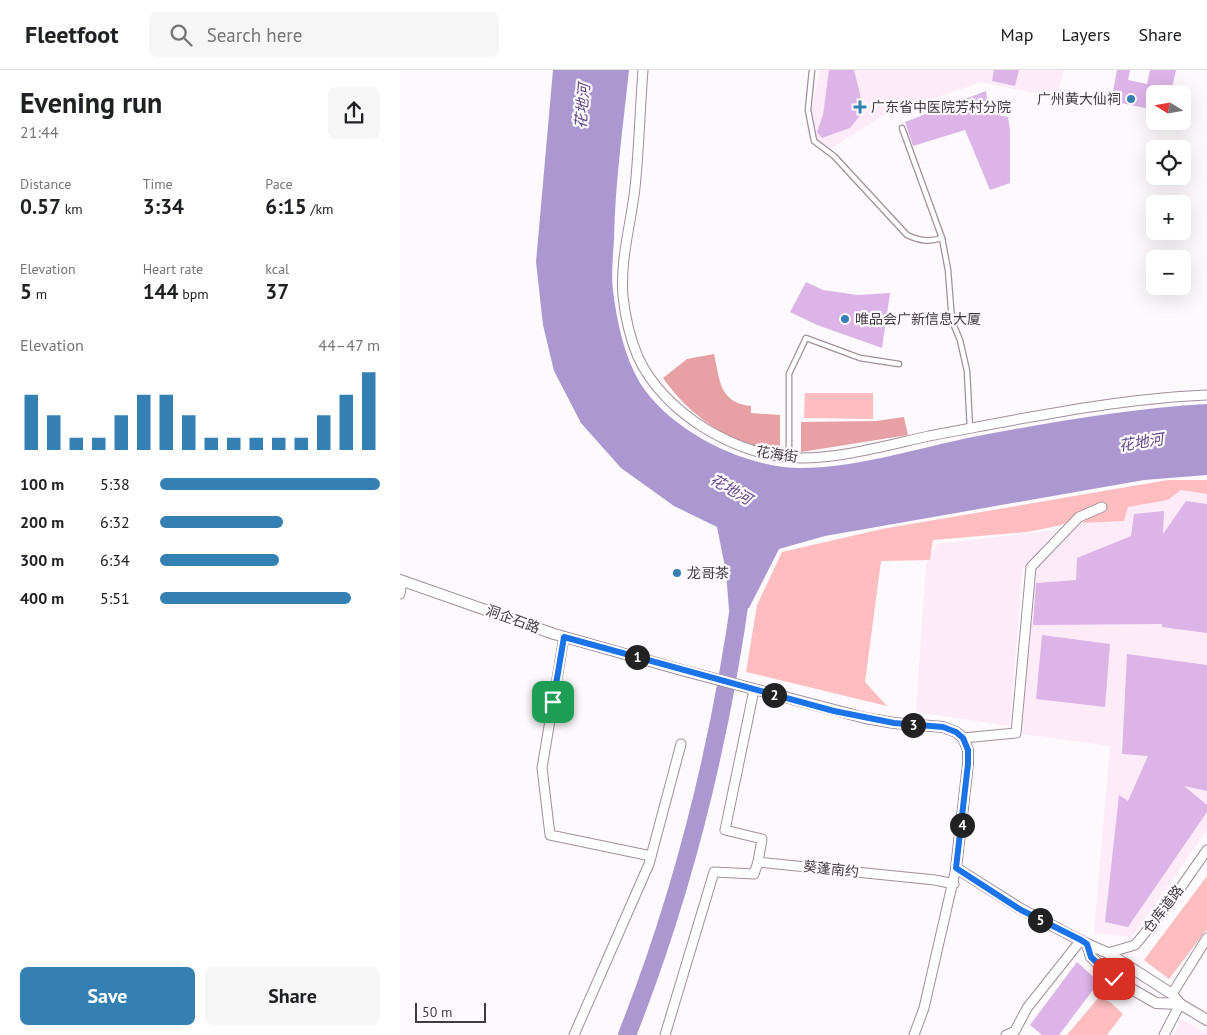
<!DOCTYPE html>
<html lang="en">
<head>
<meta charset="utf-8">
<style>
  body { margin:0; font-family:"PT Sans","Noto Sans SC",sans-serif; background:#f6f6f6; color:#202124; height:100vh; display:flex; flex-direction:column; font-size:19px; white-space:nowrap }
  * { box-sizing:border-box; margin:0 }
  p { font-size:16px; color:#757577 }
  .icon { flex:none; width:28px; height:28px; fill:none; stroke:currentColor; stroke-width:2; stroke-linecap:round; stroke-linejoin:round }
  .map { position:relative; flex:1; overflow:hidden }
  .side { display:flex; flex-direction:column; background:#fff; width:400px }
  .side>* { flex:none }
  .needle { width:32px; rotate:281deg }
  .buttons { position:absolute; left:746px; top:15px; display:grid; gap:10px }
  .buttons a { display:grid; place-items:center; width:45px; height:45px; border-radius:8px; background:#fff; box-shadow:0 5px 20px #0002; font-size:25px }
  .scale { position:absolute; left:15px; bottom:12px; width:71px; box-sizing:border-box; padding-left:5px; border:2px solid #413a3f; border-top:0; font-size:14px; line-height:18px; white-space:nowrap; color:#413a3f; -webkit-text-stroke:4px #fdf9fc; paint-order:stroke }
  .pin { position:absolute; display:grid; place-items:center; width:42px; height:42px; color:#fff; margin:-21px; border-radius:10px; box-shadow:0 2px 8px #0006 }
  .km { position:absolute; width:25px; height:25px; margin:-12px; border-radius:50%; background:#222; color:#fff; font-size:14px; line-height:25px; text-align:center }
  .round { display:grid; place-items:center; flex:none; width:52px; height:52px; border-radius:8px; background:#f6f6f6 }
  .head { display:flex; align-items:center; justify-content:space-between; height:85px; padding:0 20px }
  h1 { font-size:28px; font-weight:600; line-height:38px }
  .figures { display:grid; grid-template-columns:repeat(3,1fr); gap:8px; height:85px; padding:5px 20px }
  .figures div { display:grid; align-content:center }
  .figures b { font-size:21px; font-weight:600 }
  .figures small { font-size:14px; font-weight:400 }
  .figures p { font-size:14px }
  .chart { height:140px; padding:10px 20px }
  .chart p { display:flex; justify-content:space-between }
  .chart svg { width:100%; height:90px; margin-top:5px; stroke:#3580b3; stroke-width:6 }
  .primary-button { display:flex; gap:10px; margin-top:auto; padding:10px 20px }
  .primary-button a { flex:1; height:58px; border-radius:8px; background:#3580b3; color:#fff; font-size:20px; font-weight:600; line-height:58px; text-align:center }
  .primary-button a+a { background:#f6f6f6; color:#202124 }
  ul { padding:0 20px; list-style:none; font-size:16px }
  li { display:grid; grid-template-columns:80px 60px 1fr; align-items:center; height:38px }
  li i { height:12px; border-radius:6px; background:#3580b3 }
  header { display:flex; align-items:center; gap:30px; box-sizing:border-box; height:70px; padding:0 25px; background:#fff; border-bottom:1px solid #e0e0e0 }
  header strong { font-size:24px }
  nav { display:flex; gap:28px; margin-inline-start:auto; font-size:18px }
  .search { width:350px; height:45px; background:#f6f6f6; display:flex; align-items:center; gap:12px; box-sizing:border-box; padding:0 18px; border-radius:8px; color:#757577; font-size:19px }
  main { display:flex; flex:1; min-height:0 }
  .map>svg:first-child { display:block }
  .built { fill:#fdecf7 }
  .green { fill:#ffbdc0 }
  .forest { fill:#e7a1a5 }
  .water { fill:#ab98d1 }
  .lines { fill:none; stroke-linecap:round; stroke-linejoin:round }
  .river { stroke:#ab98d1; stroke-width:18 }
  .building { fill:#dcb4e8 }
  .service-casing { stroke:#a18f9b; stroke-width:7 }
  .minor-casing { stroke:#a18f9b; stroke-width:11 }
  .tertiary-casing { stroke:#a18f9b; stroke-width:12 }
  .service { stroke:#fff; stroke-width:4.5 }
  .minor { stroke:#fff; stroke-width:9 }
  .tertiary { stroke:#fff; stroke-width:10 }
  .route-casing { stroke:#fff; stroke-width:10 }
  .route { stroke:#1a73e8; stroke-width:6 }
  .poi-dot { fill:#3580b3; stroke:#fdf9fc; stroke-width:2 }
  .labels { text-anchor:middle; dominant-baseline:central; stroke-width:4.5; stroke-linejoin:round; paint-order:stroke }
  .poi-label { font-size:14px; fill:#413a3f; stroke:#fdf9fc; text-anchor:start }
  .street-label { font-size:14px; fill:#413a3f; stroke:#fdf9fc }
  .water-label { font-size:15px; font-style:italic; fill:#5f458b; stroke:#fdf9fc }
</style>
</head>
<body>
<header>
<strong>Fleetfoot</strong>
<div class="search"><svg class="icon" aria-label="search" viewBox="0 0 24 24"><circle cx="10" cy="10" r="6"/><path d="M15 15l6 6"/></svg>Search here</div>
<nav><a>Map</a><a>Layers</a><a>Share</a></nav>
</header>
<main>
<section class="side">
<div class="head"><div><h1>Evening run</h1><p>21:44</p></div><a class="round"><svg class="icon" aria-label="share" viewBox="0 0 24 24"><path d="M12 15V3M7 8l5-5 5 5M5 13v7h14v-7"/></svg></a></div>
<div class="figures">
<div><p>Distance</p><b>0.57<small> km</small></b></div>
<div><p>Time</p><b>3:34</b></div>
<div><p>Pace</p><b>6:15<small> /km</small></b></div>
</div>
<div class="figures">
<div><p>Elevation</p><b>5<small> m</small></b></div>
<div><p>Heart rate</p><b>144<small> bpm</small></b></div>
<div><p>kcal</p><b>37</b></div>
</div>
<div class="chart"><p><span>Elevation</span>44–47 m</p>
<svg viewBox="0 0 160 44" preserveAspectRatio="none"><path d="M5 44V17M15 44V27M25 44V38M35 44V38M45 44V27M55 44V17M65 44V17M75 44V27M85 44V38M95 44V38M105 44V38M115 44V38M125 44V38M135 44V27M145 44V17M155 44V6"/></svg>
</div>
<ul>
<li><b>100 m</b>5:38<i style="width:100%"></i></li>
<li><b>200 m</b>6:32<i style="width:56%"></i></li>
<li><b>300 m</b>6:34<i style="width:54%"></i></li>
<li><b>400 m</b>5:51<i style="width:87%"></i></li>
</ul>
<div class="primary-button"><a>Save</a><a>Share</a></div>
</section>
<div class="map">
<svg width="807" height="965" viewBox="0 0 807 965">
  <rect width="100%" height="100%" fill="#fdf9fc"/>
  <g class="built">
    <polygon points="420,0 664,0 657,28 581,12 482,46 429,80 407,62"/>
    <polygon points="781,420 807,424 807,760 732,867 694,863 710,676 622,664 631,497 682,453 724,451 728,437 768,430"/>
    <polygon points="656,460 622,501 610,656 516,642 526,494 537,474"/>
    <polygon points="782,949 807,964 807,965 774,965"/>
  </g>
  <g class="green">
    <polygon points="405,323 473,323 473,349 404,348"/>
    <polygon points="768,410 807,410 807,424 781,420 768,430 728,437 724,451 682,453 699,438 661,455 628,462 533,470 530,490 481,491 465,612 487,636 346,602 357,535 382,482 482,459"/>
    <polygon points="807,806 807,859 769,909 744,890"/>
    <polygon points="699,927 710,932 723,944 707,965 667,965"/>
  </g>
  <g class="forest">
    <path d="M314,284C320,310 319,333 351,336V343L380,345V378C371,378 360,378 352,376C315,363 285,339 263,308L287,289Z"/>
    <polygon points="504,347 508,365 401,382 401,352 476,351"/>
  </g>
  <path class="water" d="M153,0H229C223,57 215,113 214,170C213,186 211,204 213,221C217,252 224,286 240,313C271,361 341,396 397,398C459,399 526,375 588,364C659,351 735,338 807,334V405L744,410L425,466L379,479L349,538L329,540L326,502L317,457L274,436L221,398L181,353L154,301L143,255L136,192Z"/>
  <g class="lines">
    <path class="river" d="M227,965C284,821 321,670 342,516"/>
  </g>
  <g class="building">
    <polygon points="429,0 454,0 460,24 462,43 450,58 422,68 417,62 423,45"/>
    <polygon points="594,0 619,0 615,16 592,11"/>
    <polygon points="717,0 730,0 728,10 747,14 750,0 776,0 771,24 755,24 755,40 711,31"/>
    <polygon points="586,21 589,43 608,47 610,60 610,113 590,120 565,60 513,76 505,52"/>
    <polygon points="406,212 423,220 457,225 490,223 482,278 417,255 390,242"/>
    <polygon points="786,431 807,434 807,563 769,558 762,557 762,554 633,555 636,513 676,510 677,488 731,466 734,444 764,441 763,464"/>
    <polygon points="642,565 710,574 705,637 636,629"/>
    <polygon points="727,584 807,595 807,721 784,716 807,735 807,742 728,857 705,852 719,725 728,731 748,686 722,684"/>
    <polygon points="677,892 699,912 659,965 642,965 630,955"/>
  </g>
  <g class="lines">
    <g class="service-casing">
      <g id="service">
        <path d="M412,0L408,40L414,71L434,86L507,165C520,171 529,172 542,168"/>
        <polyline points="502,58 542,168 548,200 552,251 560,270 567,301 570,359"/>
        <polyline points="389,387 389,304 406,268 460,288 499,294"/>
      </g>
    </g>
    <g class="minor-casing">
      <g id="minor">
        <path d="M243,0C240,39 239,79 235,118C231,153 220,190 223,226C225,246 230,268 238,287C264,344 339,388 400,388C443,388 488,375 529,366C621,349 713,329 807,325"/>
        <polyline points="0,524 2,511"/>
        <polyline points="164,567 142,698 150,765 251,786"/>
        <polyline points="354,620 325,760 362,769 358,792"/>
        <polyline points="563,668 616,663 631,497 679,447 702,437"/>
        <polyline points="708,883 735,875 772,830 807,780"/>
        <polyline points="772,924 807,868"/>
        <polyline points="174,965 249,794 281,674"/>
        <polyline points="265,965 314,802 354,804 358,792 535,810 554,814"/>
        <polyline points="514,965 524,938 556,798"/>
        <polyline points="606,965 615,961 627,938 681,870"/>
        <polyline points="764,965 780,934"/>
      </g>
    </g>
    <g class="tertiary-casing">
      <g id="tertiary">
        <polyline points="0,510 154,564 285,601 465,648 494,653 543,657 556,662 563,668 568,680 568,694 556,798 621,839 687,874 708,883 772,924 780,934 807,950"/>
        <polyline points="687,874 691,887 714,909 756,933 780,934"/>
      </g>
    </g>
    <use href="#service" class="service"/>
    <use href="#minor" class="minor"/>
    <use href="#tertiary" class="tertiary"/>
  </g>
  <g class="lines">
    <g class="route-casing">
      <polyline id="route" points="153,632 164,567 434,641 494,653 543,657 556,662 563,668 568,680 568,694 556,798 621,840 681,870 687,874 691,887 714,909"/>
    </g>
    <use href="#route" class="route"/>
  </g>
  <g class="poi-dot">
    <circle cx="731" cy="29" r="5"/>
    <path d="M457.5 29.5h5v5h5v5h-5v5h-5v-5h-5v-5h5z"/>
    <circle cx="445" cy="249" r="5"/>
    <circle cx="277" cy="503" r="5"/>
  </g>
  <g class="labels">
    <g class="poi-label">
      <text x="721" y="29" text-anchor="end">广州黄大仙祠</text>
      <text x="471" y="37">广东省中医院芳村分院</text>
      <text x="455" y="249">唯品会广新信息大厦</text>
      <text x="287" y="503">龙哥茶</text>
    </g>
    <g class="street-label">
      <text transform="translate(377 384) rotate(8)">花海街</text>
      <text transform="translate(113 549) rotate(20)">洞企石路</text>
      <text transform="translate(431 799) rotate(6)">葵蓬南约</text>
      <text transform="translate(763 839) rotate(-52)">仓库道路</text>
    </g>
    <g class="water-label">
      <text transform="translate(182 36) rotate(-85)">花地河</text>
      <text transform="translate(741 372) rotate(-9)">花地河</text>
      <text transform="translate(331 419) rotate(30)">花地河</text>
    </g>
  </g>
</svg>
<div class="buttons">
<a><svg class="needle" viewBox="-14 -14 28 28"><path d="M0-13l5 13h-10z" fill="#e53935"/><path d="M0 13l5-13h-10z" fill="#757577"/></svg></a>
<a><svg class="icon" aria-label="locate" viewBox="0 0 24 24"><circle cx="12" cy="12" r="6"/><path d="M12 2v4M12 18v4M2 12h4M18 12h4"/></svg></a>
<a>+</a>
<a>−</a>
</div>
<div class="scale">50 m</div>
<div class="pin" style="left:153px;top:632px;background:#1e9e55"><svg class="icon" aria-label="arrive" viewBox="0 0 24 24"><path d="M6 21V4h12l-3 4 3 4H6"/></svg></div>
<div class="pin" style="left:714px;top:909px;background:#d93025"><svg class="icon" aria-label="check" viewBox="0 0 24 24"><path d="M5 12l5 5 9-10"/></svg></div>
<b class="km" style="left:237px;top:587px">1</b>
<b class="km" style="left:374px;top:625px">2</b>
<b class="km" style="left:513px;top:655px">3</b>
<b class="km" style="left:562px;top:755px">4</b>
<b class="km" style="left:640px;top:850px">5</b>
</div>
</main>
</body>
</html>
